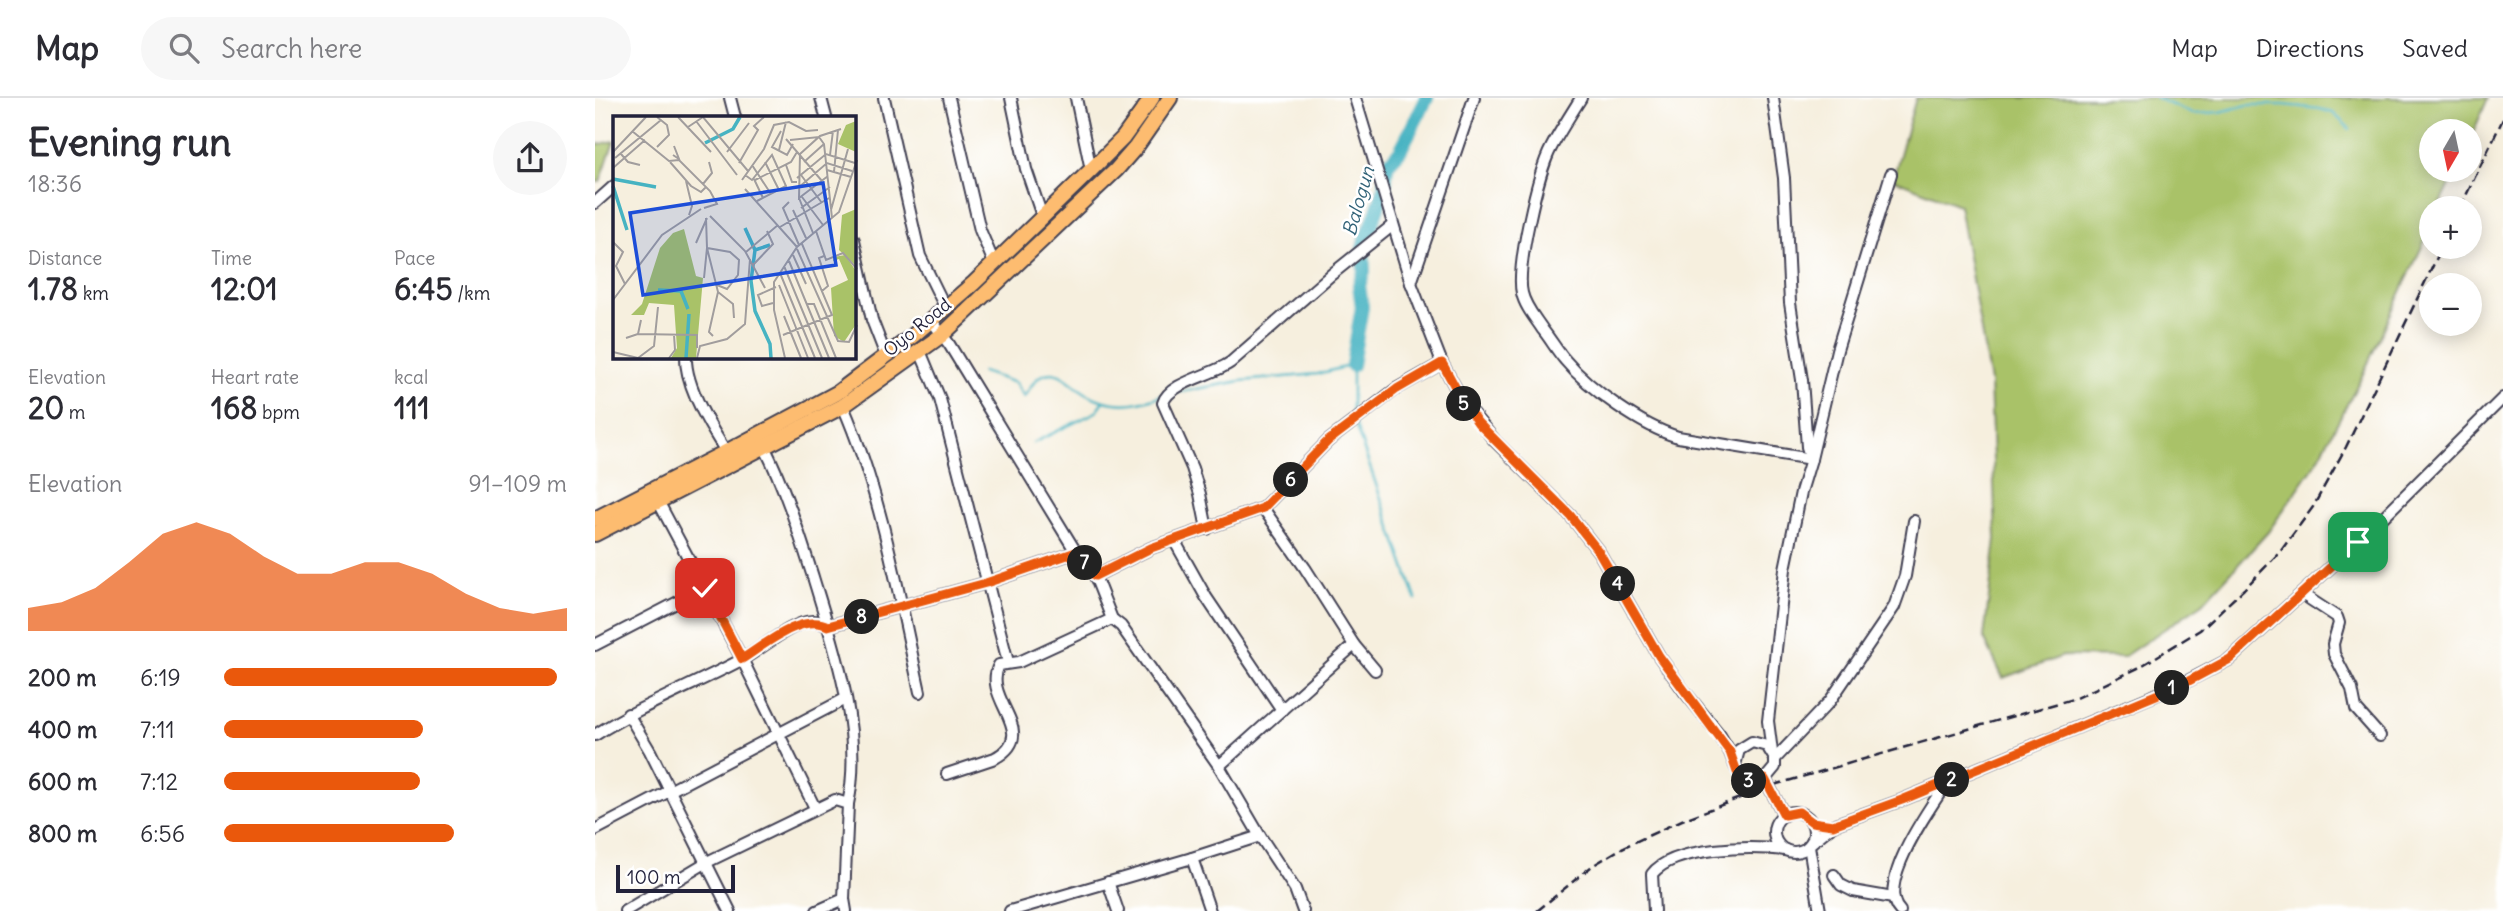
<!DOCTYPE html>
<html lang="en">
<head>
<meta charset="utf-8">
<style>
  body { margin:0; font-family:Delius,sans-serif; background:#f7f7f7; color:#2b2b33; height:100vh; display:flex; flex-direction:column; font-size:26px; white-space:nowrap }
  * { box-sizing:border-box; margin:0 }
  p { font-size:23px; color:#7c7c81 }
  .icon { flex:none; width:38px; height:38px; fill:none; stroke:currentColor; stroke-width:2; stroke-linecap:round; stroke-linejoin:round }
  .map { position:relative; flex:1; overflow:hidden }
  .sheet { display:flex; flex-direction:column; background:#fff; width:595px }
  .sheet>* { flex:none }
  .needle { width:46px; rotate:189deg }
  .fabs { position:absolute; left:1824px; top:21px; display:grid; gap:14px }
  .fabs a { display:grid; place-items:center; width:63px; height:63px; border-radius:50%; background:#fff; box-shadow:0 4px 18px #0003; font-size:35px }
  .scale { position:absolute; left:21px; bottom:18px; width:119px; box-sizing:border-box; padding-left:7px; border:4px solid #22223b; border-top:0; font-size:19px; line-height:24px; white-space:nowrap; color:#22223b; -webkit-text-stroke:5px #fff; paint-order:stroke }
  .pin { position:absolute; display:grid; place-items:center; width:60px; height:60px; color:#fff; margin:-30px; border-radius:14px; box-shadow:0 4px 10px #0006 }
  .km { position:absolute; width:35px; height:35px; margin:-18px; border-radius:50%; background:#222; color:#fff; font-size:19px; line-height:35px; text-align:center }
  .round { display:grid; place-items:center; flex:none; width:74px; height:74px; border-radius:37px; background:#f7f7f7 }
  .summary { display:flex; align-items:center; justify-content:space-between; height:119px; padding:0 28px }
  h1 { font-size:38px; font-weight:700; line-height:52px }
  .stats { display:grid; grid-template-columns:repeat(3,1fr); gap:10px; height:119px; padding:7px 28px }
  .stats div { display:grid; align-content:center }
  .stats b { font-size:30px; font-weight:700 }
  .stats small { font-size:19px; font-weight:400 }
  .stats p { font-size:19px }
  .chart { height:196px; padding:14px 28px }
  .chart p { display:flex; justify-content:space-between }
  .chart svg { width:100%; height:126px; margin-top:7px; fill:#ea580c; opacity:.7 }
  ul { padding:0 28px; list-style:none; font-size:23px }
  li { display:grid; grid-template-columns:112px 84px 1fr; align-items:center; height:52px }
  li i { height:18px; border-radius:9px; background:#ea580c }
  header { display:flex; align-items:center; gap:42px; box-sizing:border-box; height:98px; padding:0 35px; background:#fff; border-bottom:2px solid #e1e1e2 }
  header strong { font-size:33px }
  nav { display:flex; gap:38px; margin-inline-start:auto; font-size:24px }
  .search { width:490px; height:63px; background:#f7f7f7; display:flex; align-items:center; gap:18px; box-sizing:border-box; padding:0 24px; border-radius:38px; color:#7c7c81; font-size:26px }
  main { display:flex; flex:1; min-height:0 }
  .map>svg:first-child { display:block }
  .green { fill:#a9c268; stroke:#667252; stroke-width:2 }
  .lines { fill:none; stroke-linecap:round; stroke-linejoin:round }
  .stream { stroke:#46b3c2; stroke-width:2.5 }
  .river { stroke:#46b3c2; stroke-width:14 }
  .minor-casing { stroke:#424153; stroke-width:14 }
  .major-casing { stroke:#424153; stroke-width:18 }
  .minor { stroke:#fff; stroke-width:10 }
  .major { stroke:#fdbc70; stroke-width:14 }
  .rail { stroke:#22223b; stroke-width:2.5; stroke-dasharray:10 5; stroke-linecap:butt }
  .route-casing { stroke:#fff; stroke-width:14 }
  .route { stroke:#ea580c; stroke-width:9 }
  .labels { text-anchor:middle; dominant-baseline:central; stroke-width:5; stroke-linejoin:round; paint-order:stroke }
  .street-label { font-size:18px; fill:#22223b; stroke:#fff }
  .water-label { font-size:19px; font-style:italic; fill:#326378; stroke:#fff }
  .inset-river { fill:none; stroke:#46b3c2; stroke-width:3.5 }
  .inset-road { fill:none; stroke:#a19d9d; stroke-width:2 }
  .view { fill:#1d4ed8; fill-opacity:0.15; stroke:#1d4ed8; stroke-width:3.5 }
  .inset-edge { fill:none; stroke:#22223b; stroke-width:3.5 }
</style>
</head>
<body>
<header>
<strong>Map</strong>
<div class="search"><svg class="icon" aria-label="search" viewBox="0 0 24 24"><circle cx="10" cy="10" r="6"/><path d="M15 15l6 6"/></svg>Search here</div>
<nav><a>Map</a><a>Directions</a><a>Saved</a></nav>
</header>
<main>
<section class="sheet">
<div class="summary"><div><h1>Evening run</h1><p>18:36</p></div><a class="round"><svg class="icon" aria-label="share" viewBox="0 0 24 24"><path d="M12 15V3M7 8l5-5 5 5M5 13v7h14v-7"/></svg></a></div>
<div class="stats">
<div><p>Distance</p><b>1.78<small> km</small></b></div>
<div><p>Time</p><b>12:01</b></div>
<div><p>Pace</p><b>6:45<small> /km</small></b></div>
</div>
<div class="stats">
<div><p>Elevation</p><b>20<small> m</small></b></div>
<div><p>Heart rate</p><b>168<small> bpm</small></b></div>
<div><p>kcal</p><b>111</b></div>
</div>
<div class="chart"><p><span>Elevation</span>91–109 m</p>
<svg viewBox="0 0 160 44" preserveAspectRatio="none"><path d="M0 44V36L10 34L20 29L30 20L40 10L50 6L60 10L70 18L80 24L90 24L100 20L110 20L120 24L130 31L140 36L150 38L160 36V44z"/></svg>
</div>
<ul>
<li><b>200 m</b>6:19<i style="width:97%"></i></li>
<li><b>400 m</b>7:11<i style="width:58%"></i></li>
<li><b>600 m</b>7:12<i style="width:57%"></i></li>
<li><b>800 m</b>6:56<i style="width:67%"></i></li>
</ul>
</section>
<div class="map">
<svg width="1908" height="813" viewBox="0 0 1908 813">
  <rect width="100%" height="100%" fill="#fff"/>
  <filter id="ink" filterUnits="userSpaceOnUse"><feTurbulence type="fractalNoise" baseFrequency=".0143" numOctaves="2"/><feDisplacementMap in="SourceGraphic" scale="14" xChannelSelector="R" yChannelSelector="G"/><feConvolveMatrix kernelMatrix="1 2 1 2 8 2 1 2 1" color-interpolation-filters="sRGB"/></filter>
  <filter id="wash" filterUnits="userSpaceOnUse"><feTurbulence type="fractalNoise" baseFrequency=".00686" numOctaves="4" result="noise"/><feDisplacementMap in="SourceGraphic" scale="28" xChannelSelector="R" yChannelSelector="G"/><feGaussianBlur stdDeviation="1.57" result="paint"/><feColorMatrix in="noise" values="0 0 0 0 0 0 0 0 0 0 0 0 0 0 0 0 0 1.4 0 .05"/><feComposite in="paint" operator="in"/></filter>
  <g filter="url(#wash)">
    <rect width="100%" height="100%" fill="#f6efde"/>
    <g class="green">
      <polygon points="1321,0 1893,0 1874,44 1874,33 1836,33 1836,72 1862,72 1844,110 1836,110 1836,129 1767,278 1721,365 1673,434 1608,505 1528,559 1468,558 1408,580 1389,540 1401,441 1395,284 1364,107 1298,81"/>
      <polygon points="19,43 5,84 0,84 0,47"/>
    </g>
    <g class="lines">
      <g class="stream">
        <polyline points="1561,0 1598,16 1625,14 1652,7 1689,7 1725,11 1738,15 1755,31"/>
        <path d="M387,274L420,285L429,299C434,293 439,281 446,278C464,268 475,286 489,294C494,298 503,301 509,303C531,309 548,304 568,297"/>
        <polyline points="585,294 646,283 723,276 757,267 757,320"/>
        <polyline points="760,326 821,501"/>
        <polyline points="438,345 501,314 509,303"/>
      </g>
      <polyline class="river" points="757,267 767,209 764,187 769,174 768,151 771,137 776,129 790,89 792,67 805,53 832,0"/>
    </g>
  </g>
  <g filter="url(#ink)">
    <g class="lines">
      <g class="minor-casing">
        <g id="minor">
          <polyline points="135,0 140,19"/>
          <polyline points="226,0 231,19"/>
          <polyline points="289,0 325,158 351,211"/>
          <polyline points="354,0 385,132 399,165"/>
          <polyline points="416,0 431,71 447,118"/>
          <polyline points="481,0 496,72"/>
          <polyline points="760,0 816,185 847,265 869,305 900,343 975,417 1004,454 1064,558 1089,593 1124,636 1135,654 1140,667"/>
          <path d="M986,0C976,16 965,33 956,50C943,74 921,170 927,195C930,209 941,221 948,232C956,242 962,253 970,262C995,292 1047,328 1083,339L1216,361L1242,252L1296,76"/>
          <polyline points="0,105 19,88"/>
          <polyline points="259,142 277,222 291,258"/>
          <polyline points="816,185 879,0"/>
          <polyline points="337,223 354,246 481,454 500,478 517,521 526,528 624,668 665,738 700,791 708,813"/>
          <polyline points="325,253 345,301 413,564"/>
          <path d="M91,259C90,288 118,334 134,358"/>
          <path d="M248,308C287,398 304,498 325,594"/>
          <path d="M169,348C190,390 204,435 218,479C239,548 269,634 253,706"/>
          <polyline points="63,403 147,561 220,710"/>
          <polyline points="668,410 710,470 759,547 780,572"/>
          <path d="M612,431L605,396L597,370L568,305C574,284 619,277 636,264L737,176L798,127"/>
          <polyline points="579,442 611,499 687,612"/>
          <polyline points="500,478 556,450 668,410 733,343 801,291 847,265"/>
          <polyline points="1707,496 1742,519 1744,525 1738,546 1739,556 1757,591 1761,611 1785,638"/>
          <polyline points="0,547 110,490"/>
          <polyline points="33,616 55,653 135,813"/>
          <path d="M0,637C47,607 99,587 148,561C168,550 196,524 218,523C224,523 229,526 233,528L391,485L481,454"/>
          <polyline points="1177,654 1173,623 1190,471 1206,394 1216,361 1212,349 1207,282 1195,205 1189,80 1178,0"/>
          <path d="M1180,661L1172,648L1157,644L1144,652L1140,667C1145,681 1155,686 1170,681L1180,669V661L1235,603L1299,509L1310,478L1319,423"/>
          <polyline points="624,668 759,547"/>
          <path d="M352,676L400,660C447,634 386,602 404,567L424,564L517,521"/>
          <polyline points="1170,681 1189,717"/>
          <circle cx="1199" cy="734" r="20"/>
          <polyline points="0,732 250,601"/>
          <polyline points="1217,744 1238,727 1307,702 1517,615 1589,585 1635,561 1763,444 1908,300"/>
          <polyline points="1214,748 1225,813"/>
          <polyline points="597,760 615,813"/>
          <polyline points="1239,777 1246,787 1258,793 1298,800"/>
          <polyline points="513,784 523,813"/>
          <polyline points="30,813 112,764 240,702 253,706 249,801 251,813"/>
          <polyline points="222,813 249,801"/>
          <polyline points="415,813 597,760 665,738"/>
          <path d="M1059,813L1057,776C1079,748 1157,748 1190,752"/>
          <path d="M1305,813C1279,787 1336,708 1353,683"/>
        </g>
      </g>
      <g class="major-casing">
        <g id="major">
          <polyline points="0,421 131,354 242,295 319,237 379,185 496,72 528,40 557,0"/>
          <polyline points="0,436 248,308 347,237 521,72 541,49 575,0"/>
        </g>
      </g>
      <use href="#minor" class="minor"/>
      <use href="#major" class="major"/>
      <g class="rail">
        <polyline points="1865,110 1908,21"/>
        <polyline points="942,813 997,768 1027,750 1087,722 1179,687 1481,600 1543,570 1605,532 1649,491 1685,454 1718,409 1751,349 1847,149"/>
      </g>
    </g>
  </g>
  <g class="lines" filter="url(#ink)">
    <g class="route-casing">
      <path id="route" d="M110,490L147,561C169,547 208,514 233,528L391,485L481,454L500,478L556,450L668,410L733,343L802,291L847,265L869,305L883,325L975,417L1004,454L1064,558L1135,654L1142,674L1155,684L1170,681L1189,717L1204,714L1217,724L1238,727L1307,702L1590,585L1635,561L1763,444"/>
    </g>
    <use href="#route" class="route"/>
  </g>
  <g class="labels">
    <g class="street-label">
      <text transform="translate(322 229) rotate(-39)">Oyo Road</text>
    </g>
    <g class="water-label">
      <text transform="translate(763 103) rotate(-74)">Balogun</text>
    </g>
  </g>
  <g transform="translate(18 18)">
    <rect width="243" height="243" fill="#f6efde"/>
    <path d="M243,5V36L225,28L233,9ZM243,93V150L226,134L229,99ZM71,113L83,160L90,162L83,242H58L64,232L61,189L36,187L31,199H18L29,188L47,132L60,117ZM232,139L243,155L244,207L231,226L221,220L218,172L235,164L226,143L220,145L221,141Z" fill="#a9c268"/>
    <path class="inset-river" d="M92,27L120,13L127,1M0,63L43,71M0,70L14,114M132,112L142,134L157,129M142,134L138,165L142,195L157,228L158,242M45,174L68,175L75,193M73,242L76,198"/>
    <path class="inset-road" d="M44,1L54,9L56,19L44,31M65,1L98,36M83,5L124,59M75,11L90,1L135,55M19,15L56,45L66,44L97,75L104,88L91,92M168,15L159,31L174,39L180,28M173,23L209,65M177,24L206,21L211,28L219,102M166,34L173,6M0,36L33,1M114,36L136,7M8,38L15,46L27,49M60,39L66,43L61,30M217,39L220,15M2,42L48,4M57,46L78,70L88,76L93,71M152,46L166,74M191,46L211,28M126,47L145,14L141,10L151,1M139,49L158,78M173,49L179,66H184M0,52L32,24M214,54L238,61M221,56L225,14M132,59L139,64L159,39L173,70L144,85M188,59L209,87M215,60L186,82L187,38L207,20L228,13M184,62L213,38L242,47M141,63L150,82M129,64L151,33L161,9L176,6L193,15L205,14M142,64L178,46L184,36M73,65L79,90L76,99M90,68L99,57L96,46M185,72L214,47L239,55M132,73L184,131M189,81L210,109M186,82L200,117M176,86L170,92L186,129M188,92L217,71M180,94L193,122M218,94L235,33M97,100L132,135L152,172M93,102L94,132L105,176L120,188L121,202M167,111L216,82M203,115L213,144L230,137L244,153M0,126L10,136L3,150L12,168M83,127L94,102M184,133L225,225L236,226L244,209M133,136L165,109M180,139L193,168M176,145L216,242M140,149L160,128L154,115M171,150L209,242M167,157L202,242M91,162L94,132L117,136L126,144L125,159L114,173L104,169M166,169L195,242M209,175L215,170L206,142L211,140M0,184L49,119L88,93M160,187L149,190L145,179L163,171M194,188H201L223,242M171,200L188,242M25,218L84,219V232M170,219L219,199L189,128M100,220L96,216L105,176M13,222L25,218L28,204M0,236L25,242M25,242L41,230L45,191M56,242L62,234L61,219M84,242L87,230L114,223L132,208L137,143M172,242L161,194V166L184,131L226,96L244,44"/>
    <path class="view" d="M210,67L223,149L30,179L17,97Z"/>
    <rect width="243" height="243" class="inset-edge"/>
  </g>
</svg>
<div class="fabs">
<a><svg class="needle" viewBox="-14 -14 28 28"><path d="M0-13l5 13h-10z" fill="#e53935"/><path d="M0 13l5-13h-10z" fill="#7c7c81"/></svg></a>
<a>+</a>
<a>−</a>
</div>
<div class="scale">100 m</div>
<div class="pin" style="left:1763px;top:444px;background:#1e9e55"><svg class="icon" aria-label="arrive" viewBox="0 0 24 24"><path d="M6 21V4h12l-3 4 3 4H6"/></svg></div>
<div class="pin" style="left:110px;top:490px;background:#d93025"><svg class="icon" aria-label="check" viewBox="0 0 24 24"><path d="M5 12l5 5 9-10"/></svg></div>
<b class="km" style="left:1577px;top:590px">1</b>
<b class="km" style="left:1357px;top:682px">2</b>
<b class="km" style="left:1154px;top:683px">3</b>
<b class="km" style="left:1023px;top:486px">4</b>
<b class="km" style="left:869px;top:306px">5</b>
<b class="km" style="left:696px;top:382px">6</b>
<b class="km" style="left:490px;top:465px">7</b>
<b class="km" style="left:267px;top:519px">8</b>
</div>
</main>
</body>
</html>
